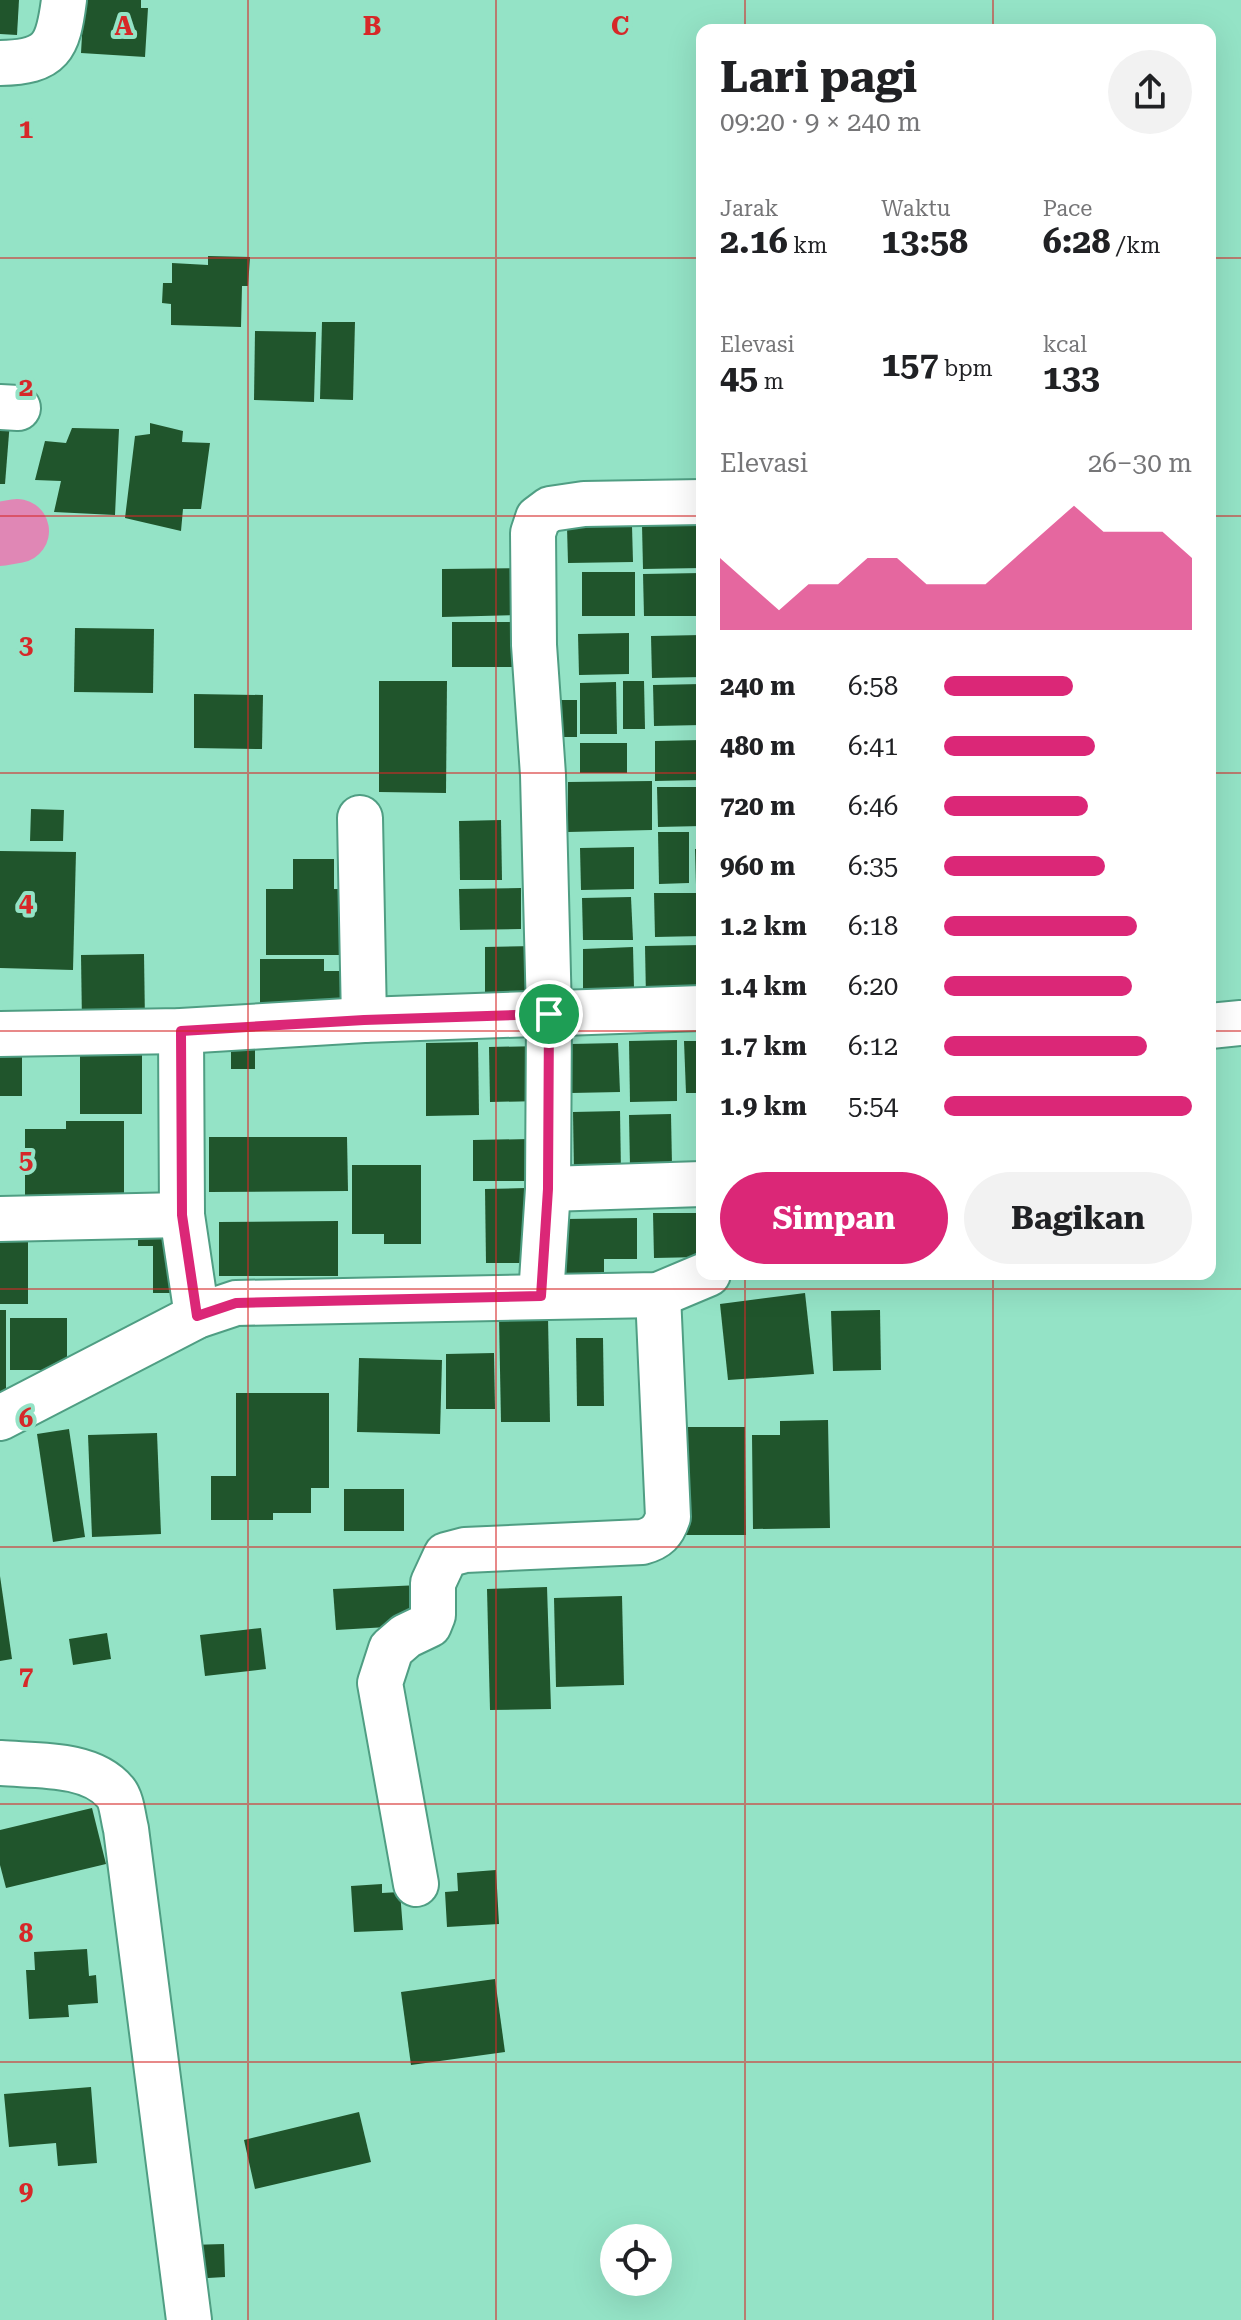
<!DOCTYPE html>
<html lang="id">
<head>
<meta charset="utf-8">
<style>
  body { margin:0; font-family:"Roboto Serif",serif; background:#f2f2f2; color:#202124; height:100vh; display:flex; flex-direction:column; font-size:30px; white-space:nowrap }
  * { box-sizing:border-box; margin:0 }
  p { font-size:26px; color:#757577 }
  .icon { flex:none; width:44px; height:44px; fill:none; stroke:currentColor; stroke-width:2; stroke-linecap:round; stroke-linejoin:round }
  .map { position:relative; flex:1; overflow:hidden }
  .panel { position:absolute; left:696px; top:24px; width:520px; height:1256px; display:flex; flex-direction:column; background:#fff; border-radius:16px; box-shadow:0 8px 32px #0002 }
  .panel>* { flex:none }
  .controls { position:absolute; left:600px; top:2224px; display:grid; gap:16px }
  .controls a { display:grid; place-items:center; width:72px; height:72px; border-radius:50%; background:#fff; box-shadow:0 8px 32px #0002; font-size:40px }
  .pin { position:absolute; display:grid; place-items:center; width:68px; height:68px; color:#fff; margin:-34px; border:4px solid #fff; border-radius:50%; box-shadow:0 2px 8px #0007 }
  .round { display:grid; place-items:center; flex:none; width:84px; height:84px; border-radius:42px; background:#f2f2f2 }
  .overview { display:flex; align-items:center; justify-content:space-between; height:136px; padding:0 24px }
  h1 { font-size:44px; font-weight:700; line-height:60px }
  .metrics { display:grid; grid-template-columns:repeat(3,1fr); gap:12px; height:136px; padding:8px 24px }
  .metrics div { display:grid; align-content:center }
  .metrics b { font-size:34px; font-weight:700 }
  .metrics small { font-size:22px; font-weight:400 }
  .metrics p { font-size:22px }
  .chart { height:224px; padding:16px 24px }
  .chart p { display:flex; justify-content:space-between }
  .chart svg { width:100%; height:144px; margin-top:8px; fill:#db2777; opacity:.7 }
  .cta { display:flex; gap:16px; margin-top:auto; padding:16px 24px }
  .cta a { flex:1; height:92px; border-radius:48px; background:#db2777; color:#fff; font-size:32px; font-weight:700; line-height:92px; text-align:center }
  .cta a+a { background:#f2f2f2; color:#202124 }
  ul { padding:0 24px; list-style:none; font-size:26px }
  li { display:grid; grid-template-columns:128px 96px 1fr; align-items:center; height:60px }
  li i { height:20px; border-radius:10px; background:#db2777 }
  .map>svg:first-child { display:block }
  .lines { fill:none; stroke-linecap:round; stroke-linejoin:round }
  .river { stroke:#e087b5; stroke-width:64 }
  .building { fill:#20552c }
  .minor-casing { stroke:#4f9e83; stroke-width:48 }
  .minor { stroke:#fff; stroke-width:44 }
  .route-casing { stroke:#fff; stroke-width:16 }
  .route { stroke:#db2777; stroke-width:10 }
  .grid { fill:none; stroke:#d62828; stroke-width:2; stroke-opacity:0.55 }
  .grid-label { font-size:26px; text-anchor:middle; font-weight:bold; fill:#d62828; stroke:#94e3c6; stroke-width:8; stroke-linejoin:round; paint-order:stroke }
</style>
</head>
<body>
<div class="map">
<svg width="1241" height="2320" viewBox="0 0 1241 2320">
  <rect width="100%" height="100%" fill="#94e3c6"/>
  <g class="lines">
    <polyline class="river" points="0,534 17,531"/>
  </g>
  <g class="building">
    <polygon points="0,0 19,0 17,35 0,34"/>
    <polygon points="84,0 141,0 141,8 148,8 145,57 81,53"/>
    <polygon points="208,256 250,257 248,286 242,286 241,327 171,325 171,304 162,303 163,283 172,283 172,263 208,265"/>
    <polygon points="322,322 355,322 353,400 320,399"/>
    <polygon points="255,331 316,332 314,402 254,400"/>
    <polygon points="0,420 10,421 5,484 0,484"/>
    <polygon points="150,423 183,431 182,442 210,443 201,509 183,509 181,531 125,518 135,436 150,434"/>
    <polygon points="72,428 119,429 115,515 54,512 61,481 35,480 45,441 66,443"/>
    <polygon points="702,524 702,568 643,569 642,525"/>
    <polygon points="632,526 633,562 568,563 567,527"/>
    <polygon points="521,568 522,615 442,617 442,569"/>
    <rect x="582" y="572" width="53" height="44"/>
    <polygon points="702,573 702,616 644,616 643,574"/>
    <rect x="452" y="622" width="68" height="45"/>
    <polygon points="75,628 154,629 153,693 74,692"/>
    <polygon points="629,633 629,674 579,675 578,634"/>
    <polygon points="702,635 702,677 652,678 651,636"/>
    <polygon points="379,681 447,681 446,793 379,792"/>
    <polygon points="623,681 644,681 645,729 623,729"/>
    <polygon points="616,682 617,734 580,734 580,683"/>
    <polygon points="702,684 702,725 654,726 653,685"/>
    <polygon points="194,694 263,695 262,749 194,748"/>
    <rect x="558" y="700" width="19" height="37"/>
    <polygon points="702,740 702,780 655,781 655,741"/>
    <rect x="580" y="743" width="47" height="30"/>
    <polygon points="652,781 652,830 568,832 568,782"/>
    <polygon points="657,787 702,787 702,826 658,827"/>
    <polygon points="31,809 64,810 63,841 30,841"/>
    <polygon points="501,820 502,880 460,880 459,821"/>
    <polygon points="658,832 689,832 689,883 659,884"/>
    <polygon points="634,847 634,889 581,890 580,848"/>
    <polygon points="695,849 702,849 702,885 696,885"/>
    <polygon points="0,851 76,852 73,970 0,968"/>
    <polygon points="293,859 334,859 334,889 343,889 343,955 266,955 266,889 293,889"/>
    <polygon points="521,888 521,929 460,930 459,889"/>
    <polygon points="654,893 702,893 702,936 655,937"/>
    <polygon points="631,897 633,940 583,940 582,898"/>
    <polygon points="702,945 702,997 646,998 645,946"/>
    <polygon points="535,946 536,1006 485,1007 485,947"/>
    <polygon points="633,947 634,988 583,989 583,949"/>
    <polygon points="144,954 145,1022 82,1023 81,955"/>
    <polygon points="260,959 324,959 324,971 340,971 340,1013 260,1013"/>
    <polygon points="677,1040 677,1101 630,1102 629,1041"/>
    <polygon points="684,1041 702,1041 702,1093 686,1093"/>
    <rect x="231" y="1042" width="24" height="27"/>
    <polygon points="478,1042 479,1115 426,1116 426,1043"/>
    <polygon points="618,1043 620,1092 571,1093 570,1044"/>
    <polygon points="542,1046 543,1101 490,1102 489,1047"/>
    <rect x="80" y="1051" width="62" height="63"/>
    <rect x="0" y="1053" width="22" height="43"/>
    <polygon points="697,1101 702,1101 702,1163 698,1163"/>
    <polygon points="620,1111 621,1173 574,1174 573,1112"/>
    <polygon points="671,1114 672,1166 630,1167 629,1115"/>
    <polygon points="66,1121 124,1121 124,1209 25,1209 25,1129 66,1129"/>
    <polygon points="209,1137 347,1137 348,1191 209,1192"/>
    <polygon points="530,1139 530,1181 473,1181 473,1140"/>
    <polygon points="352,1165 421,1165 421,1244 384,1244 384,1234 352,1234"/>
    <polygon points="526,1188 527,1263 486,1263 485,1189"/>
    <polygon points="653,1213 702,1213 702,1257 654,1258"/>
    <polygon points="637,1218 637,1259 604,1259 604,1285 566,1285 565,1219"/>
    <polygon points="338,1221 338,1276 219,1276 219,1222"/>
    <polygon points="138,1226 183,1226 183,1293 153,1293 153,1246 138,1246"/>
    <rect x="0" y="1235" width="28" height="69"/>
    <polygon points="805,1293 814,1374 728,1380 720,1304"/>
    <rect x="0" y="1310" width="6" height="90"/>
    <polygon points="880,1310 881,1370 833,1371 831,1311"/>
    <polygon points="548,1317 550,1422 501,1422 499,1318"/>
    <rect x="10" y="1318" width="57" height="52"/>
    <polygon points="576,1338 603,1338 604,1406 577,1406"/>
    <polygon points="494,1353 495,1409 446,1409 446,1354"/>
    <polygon points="359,1358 442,1360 440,1434 357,1432"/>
    <polygon points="236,1393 329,1393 329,1488 311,1488 311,1513 273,1513 273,1520 211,1520 211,1476 236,1476"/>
    <polygon points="828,1420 830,1528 753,1529 752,1435 780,1435 780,1421"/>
    <polygon points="674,1427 745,1427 746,1535 676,1535"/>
    <polygon points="69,1429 85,1537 53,1542 37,1434"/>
    <polygon points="157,1433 161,1534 92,1537 88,1435"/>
    <rect x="344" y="1489" width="60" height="42"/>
    <polygon points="0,1576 12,1659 0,1661"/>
    <polygon points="420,1585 422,1625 336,1630 333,1589"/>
    <polygon points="547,1587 551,1709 490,1710 487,1589"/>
    <polygon points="622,1596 624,1685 556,1687 554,1598"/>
    <polygon points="261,1628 266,1669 205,1676 200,1635"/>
    <polygon points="107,1633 111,1659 73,1665 69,1639"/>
    <polygon points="92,1808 106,1864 6,1888 0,1865 0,1830"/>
    <polygon points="496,1870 499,1924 447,1927 445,1892 458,1891 457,1873"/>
    <polygon points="382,1884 382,1893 400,1892 403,1930 354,1932 351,1886"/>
    <polygon points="87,1949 89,1976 96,1975 98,2003 68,2005 69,2017 29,2019 26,1970 35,1970 34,1952"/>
    <polygon points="495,1979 505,2052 411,2065 401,1992"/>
    <polygon points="91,2087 97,2163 58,2166 56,2143 9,2147 4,2094"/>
    <polygon points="359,2112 371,2162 255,2189 244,2140"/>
    <polygon points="224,2244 225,2277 191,2279 190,2245"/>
  </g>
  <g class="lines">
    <g class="minor-casing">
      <g id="minor">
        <path d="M0,63C52,62 58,47 64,0"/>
        <polyline points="0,407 18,408"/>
        <polyline points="360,818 364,1020"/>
        <polyline points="1210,1026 1241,1023"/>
        <polyline points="181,1031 182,1215 197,1316"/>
        <polyline points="0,1034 181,1031 364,1020 702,1008"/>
        <polyline points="548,1189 702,1184"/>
        <polyline points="0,1219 182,1215"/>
        <polyline points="541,1296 548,1189 549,1014 543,775 534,645 533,533 538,518 550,509 584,504 702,502"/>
        <polyline points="0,1418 197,1316 236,1303 658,1295 708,1274"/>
        <path d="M0,1763C36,1766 90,1762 115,1792C122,1800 123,1818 126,1829L189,2320"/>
        <path d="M416,1884L380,1683L391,1649L406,1636L429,1625L433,1615V1583L446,1555L465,1550L642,1542C657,1538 663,1532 668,1517L658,1295"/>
      </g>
    </g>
    <use href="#minor" class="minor"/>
  </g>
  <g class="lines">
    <g class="route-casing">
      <polygon id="route" points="549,1014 548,1189 541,1296 236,1303 197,1316 182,1215 181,1031 364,1020"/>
    </g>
    <use href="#route" class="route"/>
  </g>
  <path class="grid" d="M248,0V2320M496,0V2320M745,0V30M993,0V30M0,258H702M1210,258H1241M0,516H702M1210,516H1241M0,773H702M1210,773H1241M0,1031H702M1210,1031H1241M745,1274V2320M993,1274V2320M0,1289H1241M0,1547H1241M0,1804H1241M0,2062H1241"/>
  <g class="grid-label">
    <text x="124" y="35">A</text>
    <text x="372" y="35">B</text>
    <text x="620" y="35">C</text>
    <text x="26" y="138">1</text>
    <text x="26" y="396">2</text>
    <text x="26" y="654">3</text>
    <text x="26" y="911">4</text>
    <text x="26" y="1169">5</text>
    <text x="26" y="1427">6</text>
    <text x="26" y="1685">7</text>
    <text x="26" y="1942">8</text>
    <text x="26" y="2200">9</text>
  </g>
</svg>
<div class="controls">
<a><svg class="icon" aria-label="locate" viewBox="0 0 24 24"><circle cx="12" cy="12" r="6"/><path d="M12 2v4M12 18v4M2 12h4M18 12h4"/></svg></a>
</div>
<div class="pin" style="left:549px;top:1014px;background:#1e9e55"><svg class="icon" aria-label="arrive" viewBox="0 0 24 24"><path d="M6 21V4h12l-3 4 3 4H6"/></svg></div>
<section class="panel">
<div class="overview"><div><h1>Lari pagi</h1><p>09:20 · 9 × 240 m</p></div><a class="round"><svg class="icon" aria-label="share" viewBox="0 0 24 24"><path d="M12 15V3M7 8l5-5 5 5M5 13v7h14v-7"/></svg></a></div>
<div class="metrics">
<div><p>Jarak</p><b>2.16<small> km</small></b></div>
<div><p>Waktu</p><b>13:58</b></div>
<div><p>Pace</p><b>6:28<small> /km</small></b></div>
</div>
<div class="metrics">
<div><p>Elevasi</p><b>45<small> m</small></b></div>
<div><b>157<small> bpm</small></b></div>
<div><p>kcal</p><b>133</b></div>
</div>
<div class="chart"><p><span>Elevasi</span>26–30 m</p>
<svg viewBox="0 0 160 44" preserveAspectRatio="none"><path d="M0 44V22L10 30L20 38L30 30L40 30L50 22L60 22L70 30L80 30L90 30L100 22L110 14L120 6L130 14L140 14L150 14L160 22V44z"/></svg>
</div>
<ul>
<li><b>240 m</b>6:58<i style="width:52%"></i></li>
<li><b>480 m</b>6:41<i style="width:61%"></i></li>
<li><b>720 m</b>6:46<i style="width:58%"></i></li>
<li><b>960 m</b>6:35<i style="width:65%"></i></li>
<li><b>1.2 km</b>6:18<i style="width:78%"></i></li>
<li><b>1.4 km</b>6:20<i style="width:76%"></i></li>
<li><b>1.7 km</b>6:12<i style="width:82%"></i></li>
<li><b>1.9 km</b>5:54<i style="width:100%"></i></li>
</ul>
<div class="cta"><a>Simpan</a><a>Bagikan</a></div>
</section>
</div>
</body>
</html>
